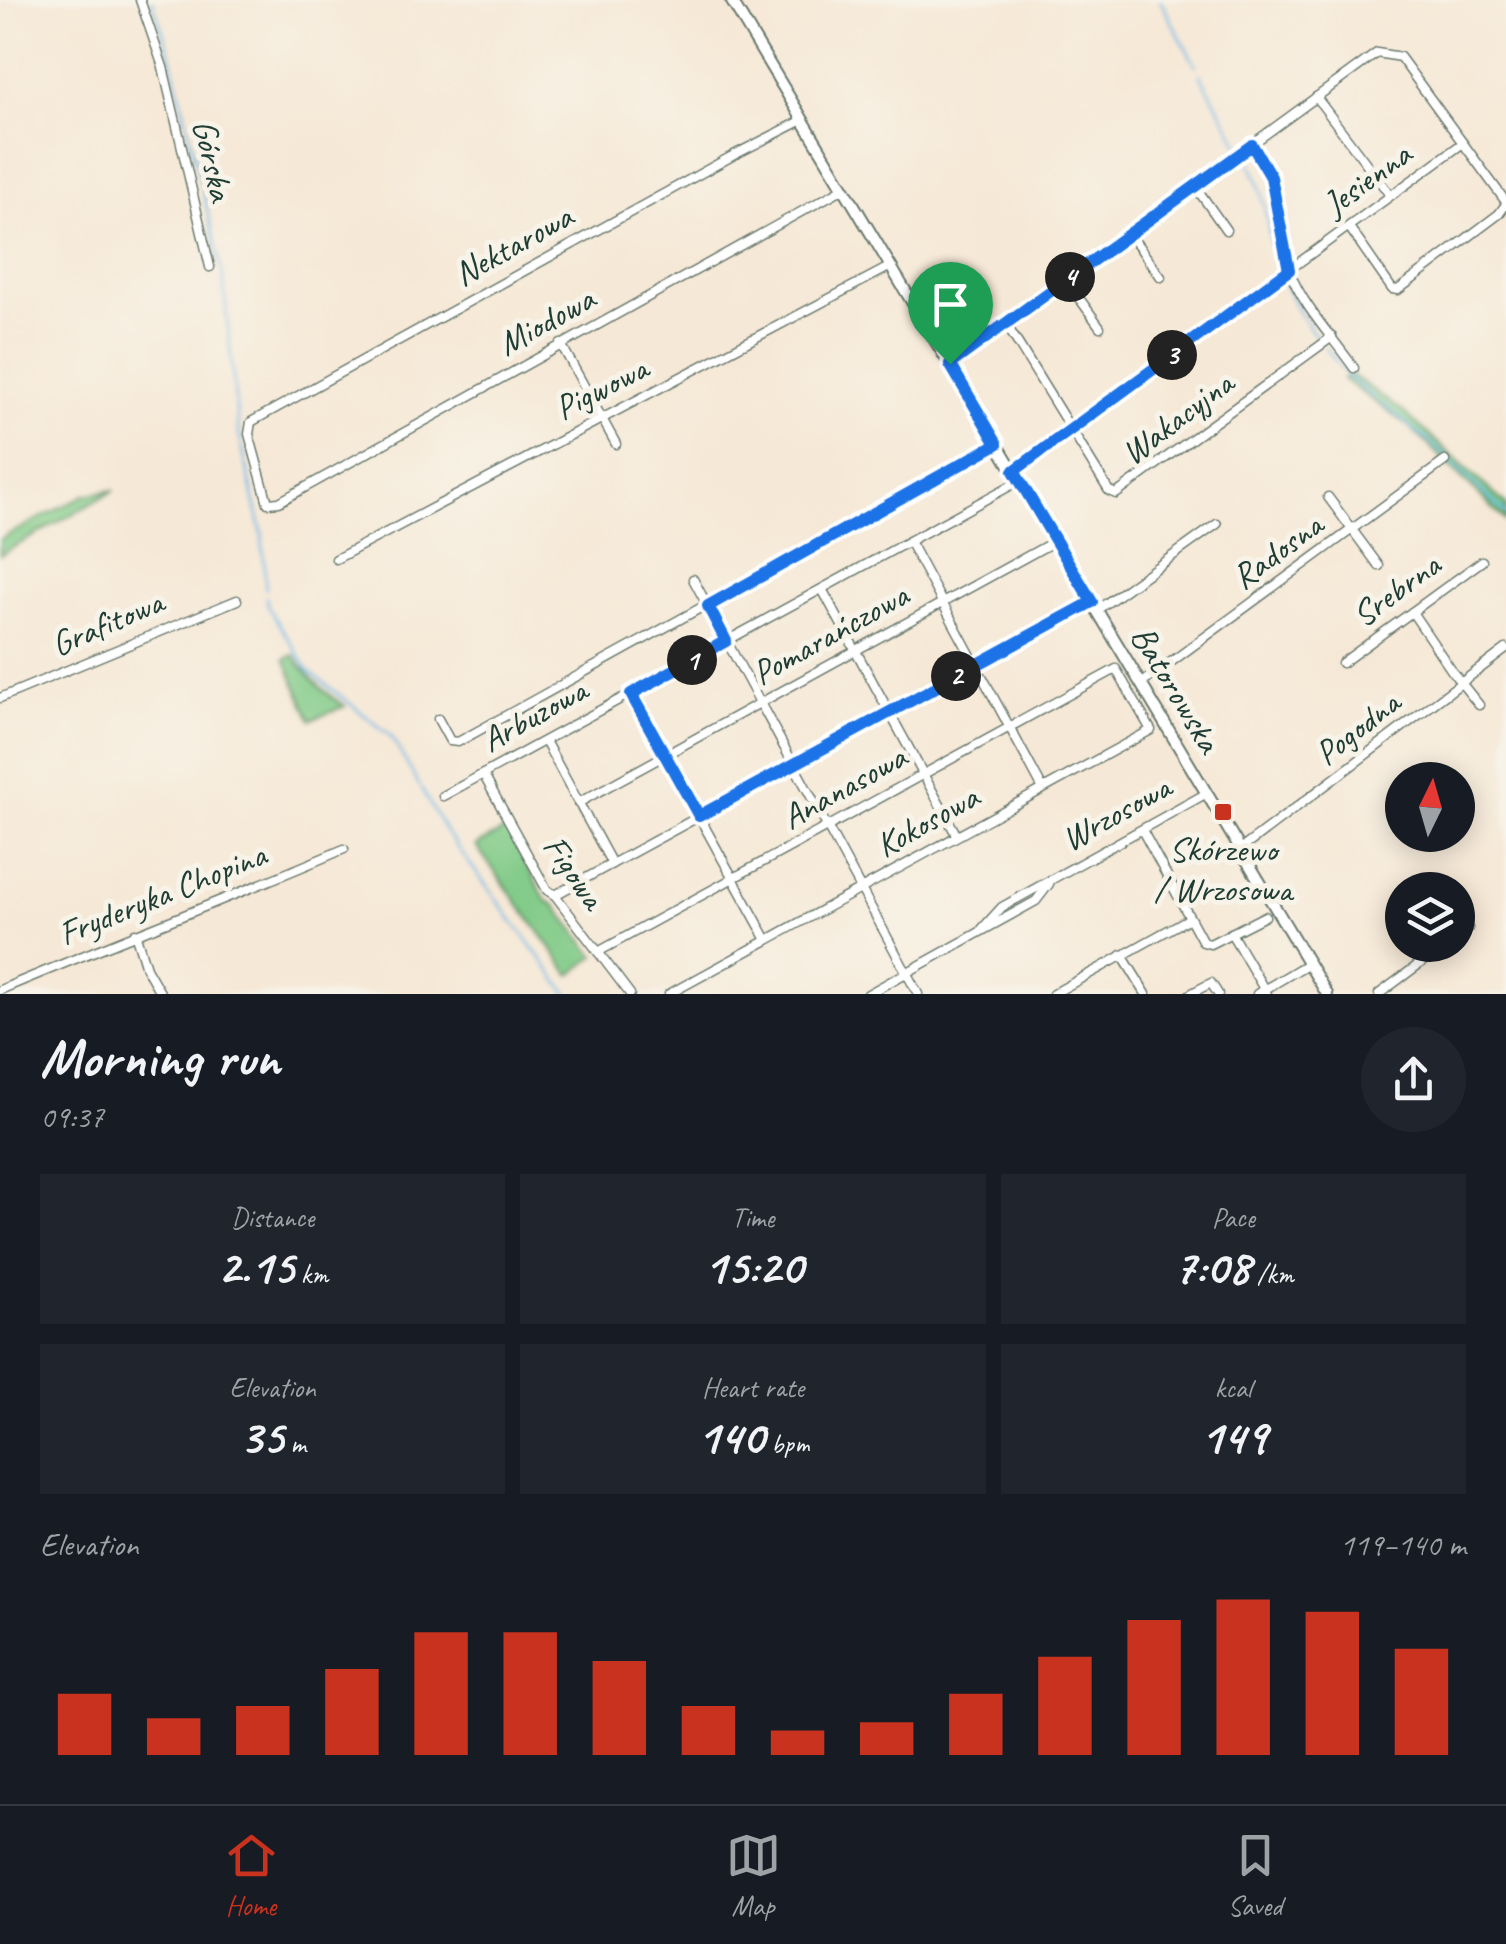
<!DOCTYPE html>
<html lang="en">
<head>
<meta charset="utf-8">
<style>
  body { margin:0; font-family:Caveat,sans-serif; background:#20242c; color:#f1f3f6; height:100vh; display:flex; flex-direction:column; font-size:38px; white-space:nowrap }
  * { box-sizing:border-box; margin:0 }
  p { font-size:32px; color:#9ea1a6 }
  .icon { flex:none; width:55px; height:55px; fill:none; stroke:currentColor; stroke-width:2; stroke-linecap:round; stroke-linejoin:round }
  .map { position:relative; height:994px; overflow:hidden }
  .panel { display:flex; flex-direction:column; background:#171b24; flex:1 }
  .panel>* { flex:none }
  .needle { width:65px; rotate:5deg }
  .tools { position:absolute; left:1385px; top:762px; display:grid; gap:20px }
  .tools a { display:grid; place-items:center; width:90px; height:90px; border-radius:50%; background:#171b24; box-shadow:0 5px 25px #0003; font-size:50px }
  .pin { position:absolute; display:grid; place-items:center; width:85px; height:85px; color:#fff; margin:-102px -42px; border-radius:50% 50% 50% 0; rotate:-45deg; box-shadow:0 0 10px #0007 }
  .pin .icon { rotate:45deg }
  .km { position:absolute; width:50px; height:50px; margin:-25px; border-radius:50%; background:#222; color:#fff; font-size:28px; line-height:50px; text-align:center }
  .round { display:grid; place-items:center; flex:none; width:105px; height:105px; border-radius:52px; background:#20242c }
  .summary { display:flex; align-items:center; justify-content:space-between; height:170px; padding:0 40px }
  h1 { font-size:55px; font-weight:600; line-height:75px }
  .stats { display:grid; grid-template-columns:repeat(3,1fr); gap:15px; height:170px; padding:10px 40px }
  .stats div { display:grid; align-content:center; border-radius:0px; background:#20242c; text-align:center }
  .stats b { font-size:50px; font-weight:600 }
  .stats small { font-size:28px; font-weight:400 }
  .stats p { font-size:28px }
  .chart { height:280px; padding:20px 40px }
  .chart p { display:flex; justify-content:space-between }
  .chart svg { width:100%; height:180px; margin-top:10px; stroke:#c8321e; stroke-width:6 }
  .dock { display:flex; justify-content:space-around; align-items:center; height:140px; border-top:2px solid #363941; background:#171b24; font-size:28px; color:#9ea1a6 }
  .dock a { display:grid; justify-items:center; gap:5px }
  .dock .current { color:#c8321e }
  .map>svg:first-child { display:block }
  .green { fill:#80ca87; stroke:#50845e; stroke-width:2.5 }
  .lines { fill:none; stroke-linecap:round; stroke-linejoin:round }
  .stream { stroke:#6cb7e5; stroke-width:2.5 }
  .street-casing { stroke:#6a796d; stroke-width:11 }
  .secondary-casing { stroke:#6a796d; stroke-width:14 }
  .street { stroke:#fff; stroke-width:8 }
  .secondary { stroke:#fff; stroke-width:10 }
  .route-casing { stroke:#fff; stroke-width:20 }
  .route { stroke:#1a73e8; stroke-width:12 }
  .poi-dot { fill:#c8321e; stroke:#f7f3e8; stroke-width:4 }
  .labels { text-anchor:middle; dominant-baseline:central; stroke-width:10; stroke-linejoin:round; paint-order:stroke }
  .street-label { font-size:35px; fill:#1f3d34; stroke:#f7f3e8 }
  .poi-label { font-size:35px; fill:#1f3d34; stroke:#f7f3e8 }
</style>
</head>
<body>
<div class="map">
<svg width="1506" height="994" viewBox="0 0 1506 994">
  <rect width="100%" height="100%" fill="#f7f3e8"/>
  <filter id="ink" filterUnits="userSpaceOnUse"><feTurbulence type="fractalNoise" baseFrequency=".01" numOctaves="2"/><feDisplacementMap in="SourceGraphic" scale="20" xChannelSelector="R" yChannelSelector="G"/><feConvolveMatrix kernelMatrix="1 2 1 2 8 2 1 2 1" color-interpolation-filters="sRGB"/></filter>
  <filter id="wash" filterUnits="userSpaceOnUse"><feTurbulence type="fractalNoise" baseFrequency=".0048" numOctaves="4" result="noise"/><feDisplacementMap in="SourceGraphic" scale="40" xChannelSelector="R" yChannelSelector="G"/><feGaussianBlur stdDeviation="2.25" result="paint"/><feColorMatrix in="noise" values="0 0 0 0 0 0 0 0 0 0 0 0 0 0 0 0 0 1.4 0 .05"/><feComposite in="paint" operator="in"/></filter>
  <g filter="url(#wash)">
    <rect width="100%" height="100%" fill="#f6e8d6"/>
    <g class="green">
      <polygon points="1350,374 1405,413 1506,505 1506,521 1411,428 1343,379"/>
      <polygon points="115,490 0,555 0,539 85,495"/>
      <path d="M294,655C308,677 323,692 345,706L311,720L285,659Z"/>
      <polygon points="507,829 546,900 555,905 595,956 571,975 476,846"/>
    </g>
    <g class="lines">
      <g class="stream">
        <polyline points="152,0 170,53 223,276 238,428 262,534 266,589"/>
        <polyline points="1160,0 1196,66"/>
        <polyline points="1200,74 1241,147"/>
        <path d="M1245,154C1270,193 1263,230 1279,270"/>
        <polyline points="1284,282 1298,311 1319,341"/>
        <polyline points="1326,348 1348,377 1375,399"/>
        <polyline points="1380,402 1445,455"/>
        <polyline points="1448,459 1506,514"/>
        <polyline points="266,597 268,607 309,671 391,736 445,831 568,994"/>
      </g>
    </g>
  </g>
  <g filter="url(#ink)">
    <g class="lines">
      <g class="street-casing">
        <g id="street">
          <polyline points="140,0 163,67 210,267"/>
          <polyline points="1316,97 1390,195"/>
          <polyline points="803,120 734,155 251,422 249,434 268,503 279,502 844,188"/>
          <path d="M1252,145C1284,193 1272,223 1289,270C1303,307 1332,336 1354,368"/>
          <polyline points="1195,186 1226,230"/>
          <polyline points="1349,227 1392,289 1398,290 1499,214 1506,204"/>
          <polyline points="1129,233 1161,277"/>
          <polyline points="1066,280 1100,327"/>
          <polyline points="1006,324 1109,491 1116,494 1332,337"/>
          <polyline points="561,344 616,444"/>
          <polyline points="950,364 1377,53 1400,57 1506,202"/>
          <polyline points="1013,471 1463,143"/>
          <polyline points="1328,497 1379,566"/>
          <polyline points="909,541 1043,789"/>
          <polyline points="336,559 891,266"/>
          <polyline points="693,579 918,994"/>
          <polyline points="822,589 957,836"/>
          <polyline points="1097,610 1217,524"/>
          <polyline points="1412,612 1454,674 1479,705"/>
          <polyline points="1342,663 1482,561"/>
          <polyline points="1141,684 1445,461"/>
          <polyline points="631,693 767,940"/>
          <polyline points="0,698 237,600"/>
          <polyline points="438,719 450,741 458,742 997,444"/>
          <polyline points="545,741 612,864"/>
          <polyline points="483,774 547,890 555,895 630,994"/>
          <polyline points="443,796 1019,481"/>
          <polyline points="578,803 1055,541"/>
          <polyline points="1142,830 1203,942 1210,944 1265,916"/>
          <polyline points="1241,849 1506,649"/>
          <polyline points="555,895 1092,602"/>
          <polyline points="982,929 1002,907 1207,793"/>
          <polyline points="135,933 146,968 161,994"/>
          <polyline points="1231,933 1267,994"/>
          <polyline points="1458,936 1468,928"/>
          <polyline points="598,952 1116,669 1151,730 669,994"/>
          <polyline points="1122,955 1146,994"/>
          <path d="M0,990C114,942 230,898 344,849"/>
          <polyline points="868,994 1036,901 1049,884"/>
          <polyline points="1053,994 1190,918"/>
          <polyline points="1190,994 1211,983 1218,994"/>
          <polyline points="1257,994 1309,963"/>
          <polyline points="1379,994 1445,945"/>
        </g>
      </g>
      <g class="secondary-casing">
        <polyline id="secondary" points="731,0 1327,994"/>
      </g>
      <use href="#street" class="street"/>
      <use href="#secondary" class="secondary"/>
    </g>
  </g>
  <g class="lines" filter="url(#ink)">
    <g class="route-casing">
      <polygon id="route" points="1252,145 1271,177 1289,270 1014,471 1092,602 699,816 631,694 726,641 708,606 997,444 950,364"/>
    </g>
    <use href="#route" class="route"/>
  </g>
  <rect class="poi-dot" x="1213" y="802" width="20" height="20" rx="5"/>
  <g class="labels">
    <g class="street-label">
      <text transform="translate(213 160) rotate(77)">Górska</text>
      <text transform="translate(1367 179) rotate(-36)">Jesienna</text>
      <text transform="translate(513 245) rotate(-29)">Nektarowa</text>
      <text transform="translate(546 321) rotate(-29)">Miodowa</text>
      <text transform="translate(601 388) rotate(-27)">Pigwowa</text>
      <text transform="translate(1177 418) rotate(-37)">Wakacyjna</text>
      <text transform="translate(1277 551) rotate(-36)">Radosna</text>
      <text transform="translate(1396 590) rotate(-36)">Srebrna</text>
      <text transform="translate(107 623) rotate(-23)">Grafitowa</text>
      <text transform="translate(830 634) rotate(-29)">Pomarańczowa</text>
      <text transform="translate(1176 689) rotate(59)">Batorowska</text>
      <text transform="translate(534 715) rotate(-29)">Arbuzowa</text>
      <text transform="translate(1357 728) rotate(-38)">Pogodna</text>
      <text transform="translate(844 787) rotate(-29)">Ananasowa</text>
      <text transform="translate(1116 813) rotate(-29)">Wrzosowa</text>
      <text transform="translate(927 821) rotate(-29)">Kokosowa</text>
      <text transform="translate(574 872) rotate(55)">Figowa</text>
      <text transform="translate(162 894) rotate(-22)">Fryderyka Chopina</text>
    </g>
    <g class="poi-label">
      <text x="1223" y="849">Skórzewo<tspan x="1223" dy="40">/ Wrzosowa</tspan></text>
    </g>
  </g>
</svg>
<div class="tools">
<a><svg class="needle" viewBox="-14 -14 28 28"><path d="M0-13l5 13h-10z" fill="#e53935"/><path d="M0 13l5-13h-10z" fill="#9ea1a6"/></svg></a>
<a><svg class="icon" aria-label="layers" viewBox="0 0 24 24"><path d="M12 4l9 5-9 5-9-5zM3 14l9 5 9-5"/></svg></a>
</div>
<div class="pin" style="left:950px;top:364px;background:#1e9e55"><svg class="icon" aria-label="arrive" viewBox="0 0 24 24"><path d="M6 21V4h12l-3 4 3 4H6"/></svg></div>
<b class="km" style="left:692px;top:660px">1</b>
<b class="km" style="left:956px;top:676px">2</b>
<b class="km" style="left:1172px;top:355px">3</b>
<b class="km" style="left:1070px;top:277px">4</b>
</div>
<section class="panel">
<div class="summary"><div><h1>Morning run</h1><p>09:37</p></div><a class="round"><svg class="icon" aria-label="share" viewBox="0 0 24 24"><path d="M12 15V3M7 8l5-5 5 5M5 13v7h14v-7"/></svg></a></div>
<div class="stats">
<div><p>Distance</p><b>2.15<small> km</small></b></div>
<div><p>Time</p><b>15:20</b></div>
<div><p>Pace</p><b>7:08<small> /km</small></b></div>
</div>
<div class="stats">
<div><p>Elevation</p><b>35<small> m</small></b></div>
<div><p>Heart rate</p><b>140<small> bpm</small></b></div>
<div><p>kcal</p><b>149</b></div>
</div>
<div class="chart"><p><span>Elevation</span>119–140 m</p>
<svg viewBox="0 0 160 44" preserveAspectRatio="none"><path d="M5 44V29M15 44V35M25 44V32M35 44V23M45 44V14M55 44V14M65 44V21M75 44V32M85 44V38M95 44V36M105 44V29M115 44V20M125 44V11M135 44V6M145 44V9M155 44V18"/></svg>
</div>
</section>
<nav class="dock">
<a class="current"><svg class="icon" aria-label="home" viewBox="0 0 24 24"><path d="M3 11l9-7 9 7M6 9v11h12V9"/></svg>Home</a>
<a><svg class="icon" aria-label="map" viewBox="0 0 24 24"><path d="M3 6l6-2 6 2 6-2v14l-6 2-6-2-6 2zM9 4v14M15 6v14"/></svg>Map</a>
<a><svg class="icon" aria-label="saved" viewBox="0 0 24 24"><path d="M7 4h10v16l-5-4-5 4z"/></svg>Saved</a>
</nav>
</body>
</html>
